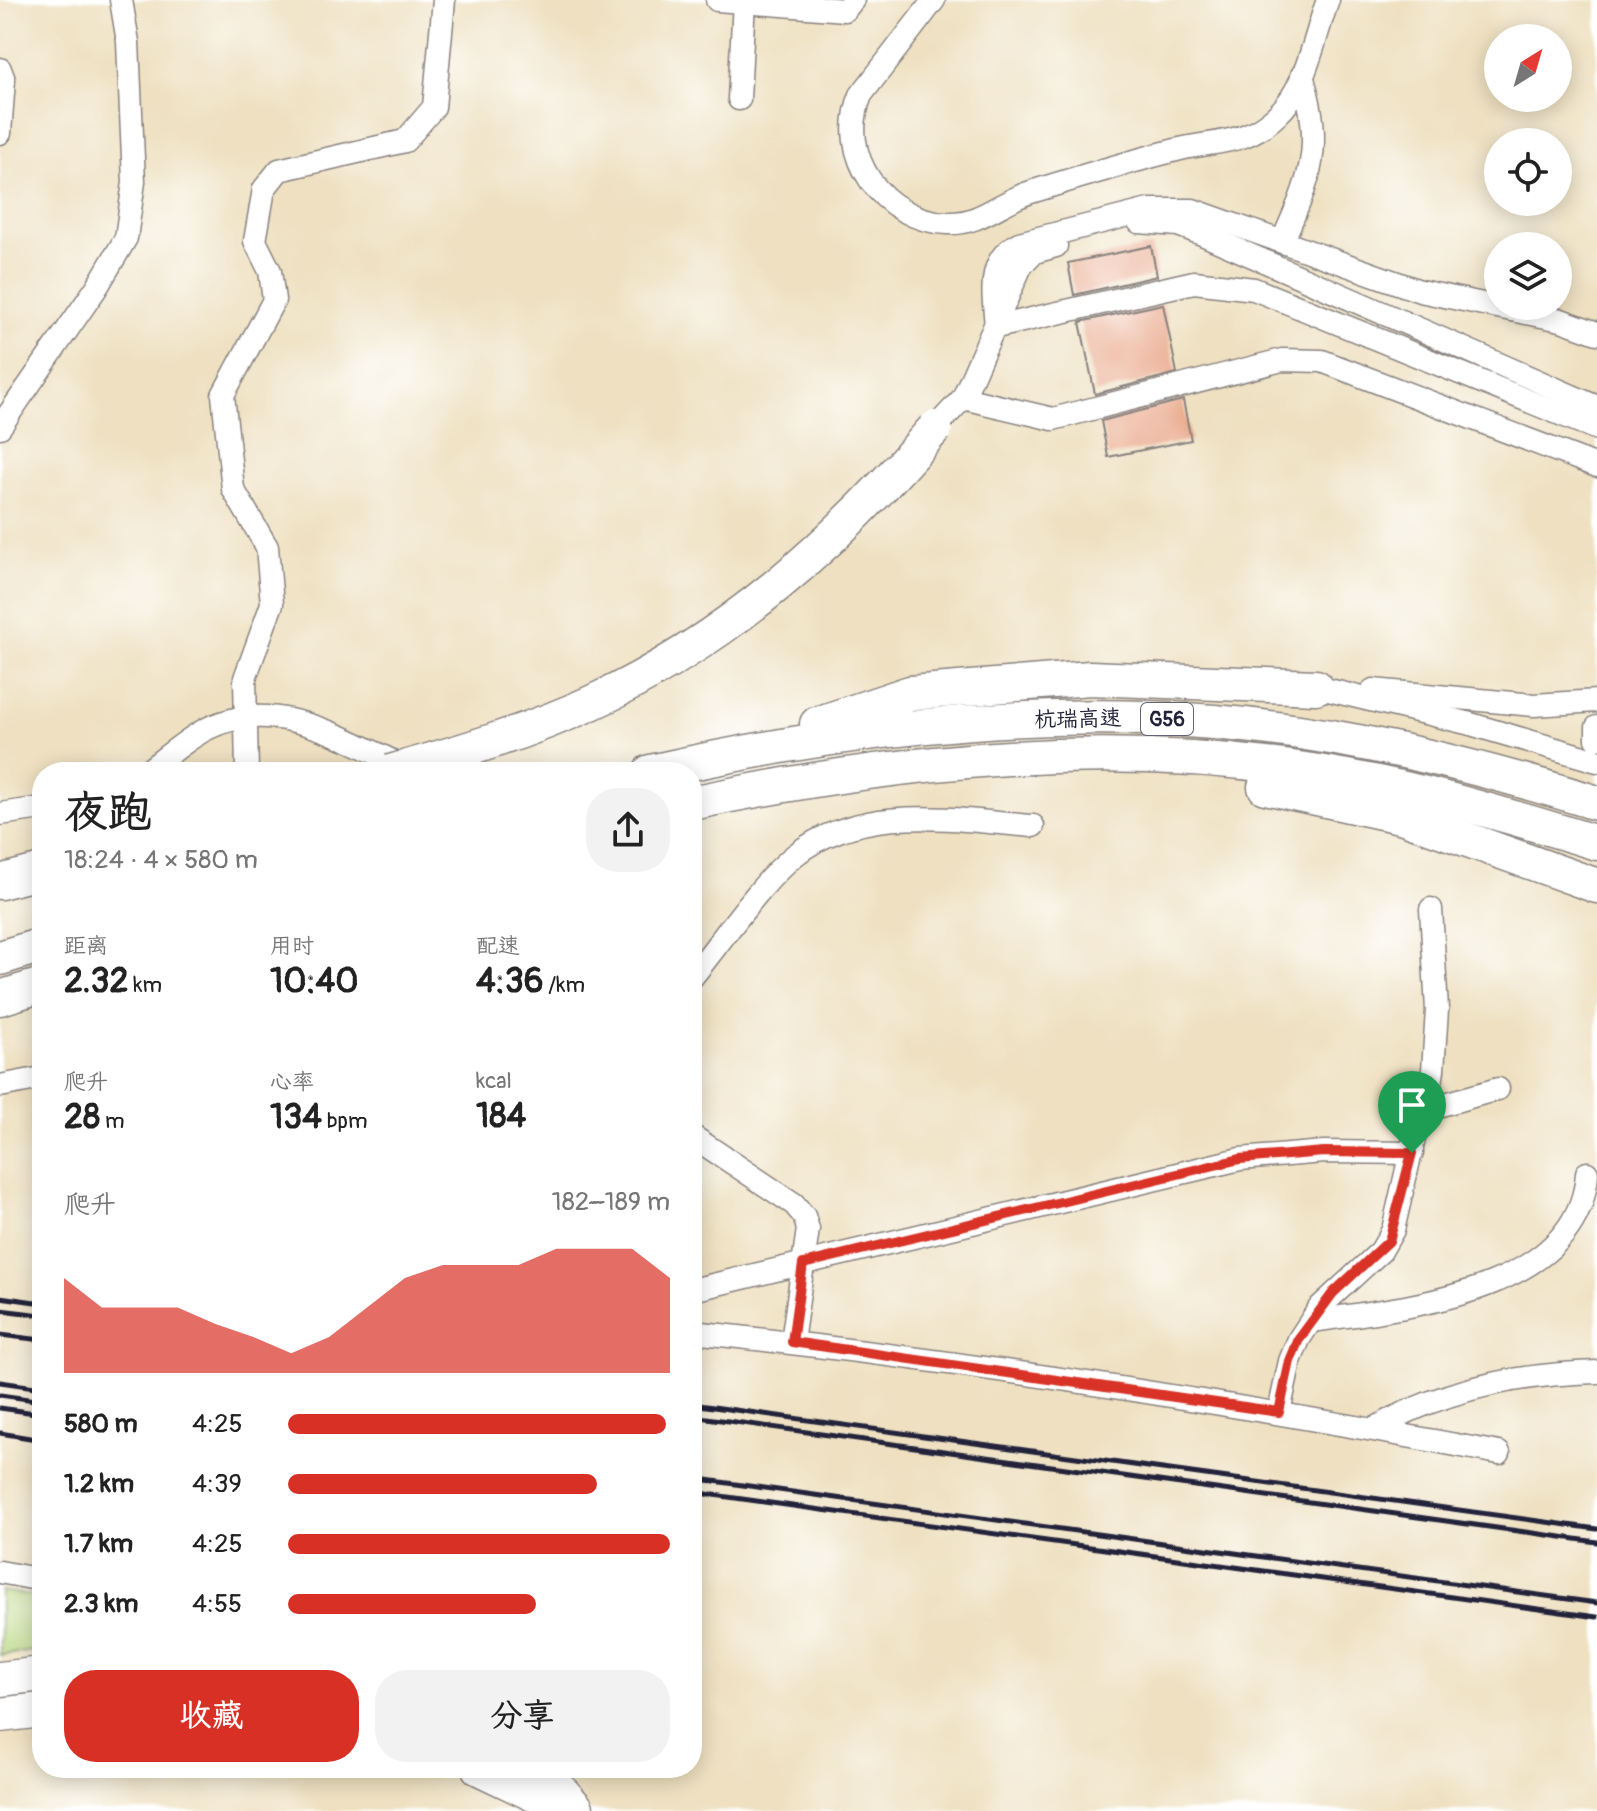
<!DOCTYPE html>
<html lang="zh">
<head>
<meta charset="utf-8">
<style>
  body { margin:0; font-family:Pangolin,"LXGW WenKai TC",sans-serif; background:#f2f2f2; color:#222; height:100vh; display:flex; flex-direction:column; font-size:30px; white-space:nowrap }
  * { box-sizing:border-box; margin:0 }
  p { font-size:26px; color:#767676 }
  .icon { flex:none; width:44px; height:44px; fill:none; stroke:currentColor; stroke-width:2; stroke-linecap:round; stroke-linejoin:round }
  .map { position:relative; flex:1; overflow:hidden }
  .panel { position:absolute; left:32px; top:762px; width:670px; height:1016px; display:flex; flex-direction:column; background:#fff; border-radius:32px; box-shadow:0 4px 20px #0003 }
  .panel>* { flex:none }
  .needle { width:52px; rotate:37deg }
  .buttons { position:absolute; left:1484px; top:24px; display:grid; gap:16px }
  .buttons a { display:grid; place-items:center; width:88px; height:88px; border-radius:50%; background:#fff; box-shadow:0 4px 20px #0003; font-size:40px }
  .pin { position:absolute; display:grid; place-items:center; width:68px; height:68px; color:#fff; margin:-82px -34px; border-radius:50% 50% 50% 0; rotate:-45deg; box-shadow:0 0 8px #0007 }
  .pin .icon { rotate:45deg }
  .round { display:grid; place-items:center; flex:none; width:84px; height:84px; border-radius:32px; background:#f2f2f2 }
  .overview { display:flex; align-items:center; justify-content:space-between; height:136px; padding:0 32px }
  h1 { font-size:44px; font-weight:800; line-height:60px }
  .figures { display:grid; grid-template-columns:repeat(3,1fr); gap:12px; height:136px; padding:8px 32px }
  .figures div { display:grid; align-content:center }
  .figures b { font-size:34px; font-weight:800 }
  .figures small { font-size:22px; font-weight:400 }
  .figures p { font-size:22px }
  .chart { height:224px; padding:16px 32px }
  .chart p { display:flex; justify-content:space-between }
  .chart svg { width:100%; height:144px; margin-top:8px; fill:#d93025; opacity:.7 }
  .primary-button { display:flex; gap:16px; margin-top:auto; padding:16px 32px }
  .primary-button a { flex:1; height:92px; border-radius:32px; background:#d93025; color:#fff; font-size:32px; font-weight:800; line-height:92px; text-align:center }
  .primary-button a+a { background:#f2f2f2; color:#222 }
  ul { padding:0 32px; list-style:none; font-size:26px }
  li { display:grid; grid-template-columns:128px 96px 1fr; align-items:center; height:60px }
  li i { height:20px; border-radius:10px; background:#d93025 }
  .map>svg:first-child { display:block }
  .green { fill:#b8d77e; stroke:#6d7c5c; stroke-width:2 }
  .building { fill:#eaa98b }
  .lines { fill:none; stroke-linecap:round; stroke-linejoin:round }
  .minor-casing { stroke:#88817e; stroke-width:25 }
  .highway-casing { stroke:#88817e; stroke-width:37 }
  .minor { stroke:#fff; stroke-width:22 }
  .highway { stroke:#fff; stroke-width:34 }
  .rail { stroke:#22223b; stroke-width:5 }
  .highway-bridge-casing { stroke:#88817e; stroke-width:37; stroke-linecap:butt }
  .highway-bridge { stroke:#fff; stroke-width:34 }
  .route-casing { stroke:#fff; stroke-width:16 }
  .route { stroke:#d93025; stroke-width:10 }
  .labels { text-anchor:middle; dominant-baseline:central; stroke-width:6; stroke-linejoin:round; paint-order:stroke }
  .shield { fill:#fff; stroke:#646476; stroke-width:2 }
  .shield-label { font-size:20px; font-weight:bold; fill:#22223b }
  .street-label { font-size:22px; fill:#22223b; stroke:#fff }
</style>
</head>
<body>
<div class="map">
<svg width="1597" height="1811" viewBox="0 0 1597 1811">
  <rect width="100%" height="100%" fill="#fff"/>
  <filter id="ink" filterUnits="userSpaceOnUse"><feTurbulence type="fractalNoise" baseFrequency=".0125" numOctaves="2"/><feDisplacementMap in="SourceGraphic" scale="16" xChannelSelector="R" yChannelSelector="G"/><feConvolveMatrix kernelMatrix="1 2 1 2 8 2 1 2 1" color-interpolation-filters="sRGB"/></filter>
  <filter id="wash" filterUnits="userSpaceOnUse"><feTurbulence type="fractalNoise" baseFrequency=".006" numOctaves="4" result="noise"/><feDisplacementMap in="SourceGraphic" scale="32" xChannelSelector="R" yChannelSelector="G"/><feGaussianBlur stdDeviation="1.8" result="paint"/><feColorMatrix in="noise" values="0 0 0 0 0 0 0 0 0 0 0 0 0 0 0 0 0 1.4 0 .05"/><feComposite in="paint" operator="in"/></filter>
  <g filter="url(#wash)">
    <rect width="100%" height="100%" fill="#eee0c0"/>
    <polygon class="green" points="0,1591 42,1597 42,1650 0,1655"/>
    <g id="blocks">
      <g class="building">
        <polygon points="1151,246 1157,276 1074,295 1068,263"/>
        <polygon points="1163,304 1177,373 1095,394 1080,322"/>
        <polygon points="1183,400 1191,440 1108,457 1101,421"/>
      </g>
    </g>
  </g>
  <g filter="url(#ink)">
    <use href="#blocks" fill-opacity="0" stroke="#88817e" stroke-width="2"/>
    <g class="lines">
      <g class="minor-casing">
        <g id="minor">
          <polyline points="717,0 845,10 853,0"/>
          <path d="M934,0L861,95C836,156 883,220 947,223C980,225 1001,201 1031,192C1079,177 1128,162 1176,150C1216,140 1244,146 1277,115C1307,88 1314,37 1328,0"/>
          <polyline points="0,69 4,80 0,133"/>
          <polyline points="739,99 744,0"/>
          <polyline points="1139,222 1178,225 1202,234 1597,407"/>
          <path d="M1282,242C1311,177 1324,148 1302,75"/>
          <path d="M1597,333L1561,320L1420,291L1193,210H1149L1019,243C985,261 994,295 996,327L1194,282L1254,289L1597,429"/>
          <polyline points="963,398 1053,419 1282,360 1322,361 1597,466"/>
          <polyline points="0,427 97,287 126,238 134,182 128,42 121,0"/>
          <polyline points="935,428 963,398 1021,266 1035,252 1056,246"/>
          <polyline points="1316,687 1467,723 1597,761"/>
          <polyline points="1373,690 1534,705 1597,701"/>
          <polyline points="1597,727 1597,739"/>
          <path d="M146,772C164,759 182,743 201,732C272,692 346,740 411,770"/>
          <polyline points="247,772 245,678 272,604 267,547 233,489 223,395 274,300 270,271 255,241 264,189 279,170 405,141 434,107 444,0"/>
          <polyline points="0,814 42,808"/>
          <path d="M692,977C720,943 762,881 795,855C862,802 954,820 1033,826"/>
          <polyline points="0,1086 42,1078"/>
          <polyline points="1427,1109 1498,1089"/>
          <polyline points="692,1136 794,1204 804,1216 808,1229 792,1342"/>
          <polyline points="692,1290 1240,1159 1324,1152 1412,1153"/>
          <path d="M1312,1321C1403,1308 1580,1293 1587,1173"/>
          <path d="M692,1332C962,1360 1232,1403 1499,1453"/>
          <polyline points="1279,1412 1290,1361 1299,1339 1320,1307 1381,1251 1393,1230 1417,1126 1427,1109 1433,1070 1437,1010 1431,909"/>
          <path d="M1374,1429C1441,1390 1520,1374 1597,1372"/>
          <polyline points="0,1572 42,1580"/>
        </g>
      </g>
      <g class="highway-casing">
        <g id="highway">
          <polyline points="817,724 910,693 1090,678 1316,687"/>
          <path d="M650,772C833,731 1026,706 1214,722C1345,733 1472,764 1597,803"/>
          <polyline points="1265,787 1404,817 1597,886"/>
          <path d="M692,803C889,761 1091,740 1292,768C1396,782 1497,812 1597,843"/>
          <polyline points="0,882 42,871"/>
          <polyline points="0,958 42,945"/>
          <polyline points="0,998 42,985"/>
          <polyline points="0,1679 42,1674"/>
          <polyline points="0,1715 42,1710"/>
          <polyline points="479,1768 569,1811"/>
          <polyline points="541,1768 576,1808"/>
        </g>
      </g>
      <use href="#minor" class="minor"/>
      <use href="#highway" class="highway"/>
      <g class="rail">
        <polyline points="0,1297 42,1303"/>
        <polyline points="0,1310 42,1315"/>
        <polyline points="0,1335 42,1340"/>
        <polyline points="0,1382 42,1388"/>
        <polyline points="0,1395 42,1401"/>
        <polyline points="692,1404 1597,1529"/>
        <polyline points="0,1408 42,1414"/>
        <polyline points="692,1416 1597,1542"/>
        <polyline points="0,1433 42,1440"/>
        <polyline points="692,1478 1597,1603"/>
        <polyline points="692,1492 1597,1617"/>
      </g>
      <g class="highway-bridge-casing">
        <path id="highway-bridge" d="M390,772C458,753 527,732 591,703C728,640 838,541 935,428"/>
      </g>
      <use href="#highway-bridge" class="highway-bridge"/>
    </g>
  </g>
  <g class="lines" filter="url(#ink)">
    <g class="route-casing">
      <polygon id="route" points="1324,1152 1412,1153 1389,1241 1333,1293 1299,1339 1290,1361 1279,1412 792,1342 803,1264 1240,1159"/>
    </g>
    <use href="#route" class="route"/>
  </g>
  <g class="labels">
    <rect class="shield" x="1141" y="703" width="52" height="32" rx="6"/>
    <g class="shield-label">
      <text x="1167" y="719">G56</text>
    </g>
    <g class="street-label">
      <text transform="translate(1078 719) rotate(-1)">杭瑞高速</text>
    </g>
  </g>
</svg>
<div class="buttons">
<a><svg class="needle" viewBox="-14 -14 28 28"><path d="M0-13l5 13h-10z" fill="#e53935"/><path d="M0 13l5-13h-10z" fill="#767676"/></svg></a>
<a><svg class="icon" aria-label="locate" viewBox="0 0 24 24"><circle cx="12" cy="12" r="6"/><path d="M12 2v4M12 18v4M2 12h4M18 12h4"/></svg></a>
<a><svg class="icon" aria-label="layers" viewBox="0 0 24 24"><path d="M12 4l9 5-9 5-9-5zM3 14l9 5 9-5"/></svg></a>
</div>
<div class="pin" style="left:1412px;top:1153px;background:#1e9e55"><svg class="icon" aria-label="arrive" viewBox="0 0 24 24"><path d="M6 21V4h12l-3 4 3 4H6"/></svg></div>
<section class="panel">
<div class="overview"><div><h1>夜跑</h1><p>18:24 · 4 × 580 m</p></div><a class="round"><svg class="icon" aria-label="share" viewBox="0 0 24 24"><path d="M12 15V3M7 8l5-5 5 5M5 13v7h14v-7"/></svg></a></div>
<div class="figures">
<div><p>距离</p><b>2.32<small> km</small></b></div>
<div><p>用时</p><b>10:40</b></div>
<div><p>配速</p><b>4:36<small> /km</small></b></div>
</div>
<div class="figures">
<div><p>爬升</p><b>28<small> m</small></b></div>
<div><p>心率</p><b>134<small> bpm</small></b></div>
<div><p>kcal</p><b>184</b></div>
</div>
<div class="chart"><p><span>爬升</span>182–189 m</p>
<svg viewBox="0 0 160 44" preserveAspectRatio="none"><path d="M0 44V15L10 24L20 24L30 24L40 29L50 33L60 38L70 33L80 24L90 15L100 11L110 11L120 11L130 6L140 6L150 6L160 15V44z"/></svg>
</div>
<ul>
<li><b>580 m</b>4:25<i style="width:99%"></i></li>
<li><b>1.2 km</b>4:39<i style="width:81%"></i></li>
<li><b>1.7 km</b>4:25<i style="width:100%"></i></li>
<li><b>2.3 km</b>4:55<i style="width:65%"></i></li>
</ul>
<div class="primary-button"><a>收藏</a><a>分享</a></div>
</section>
</div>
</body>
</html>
